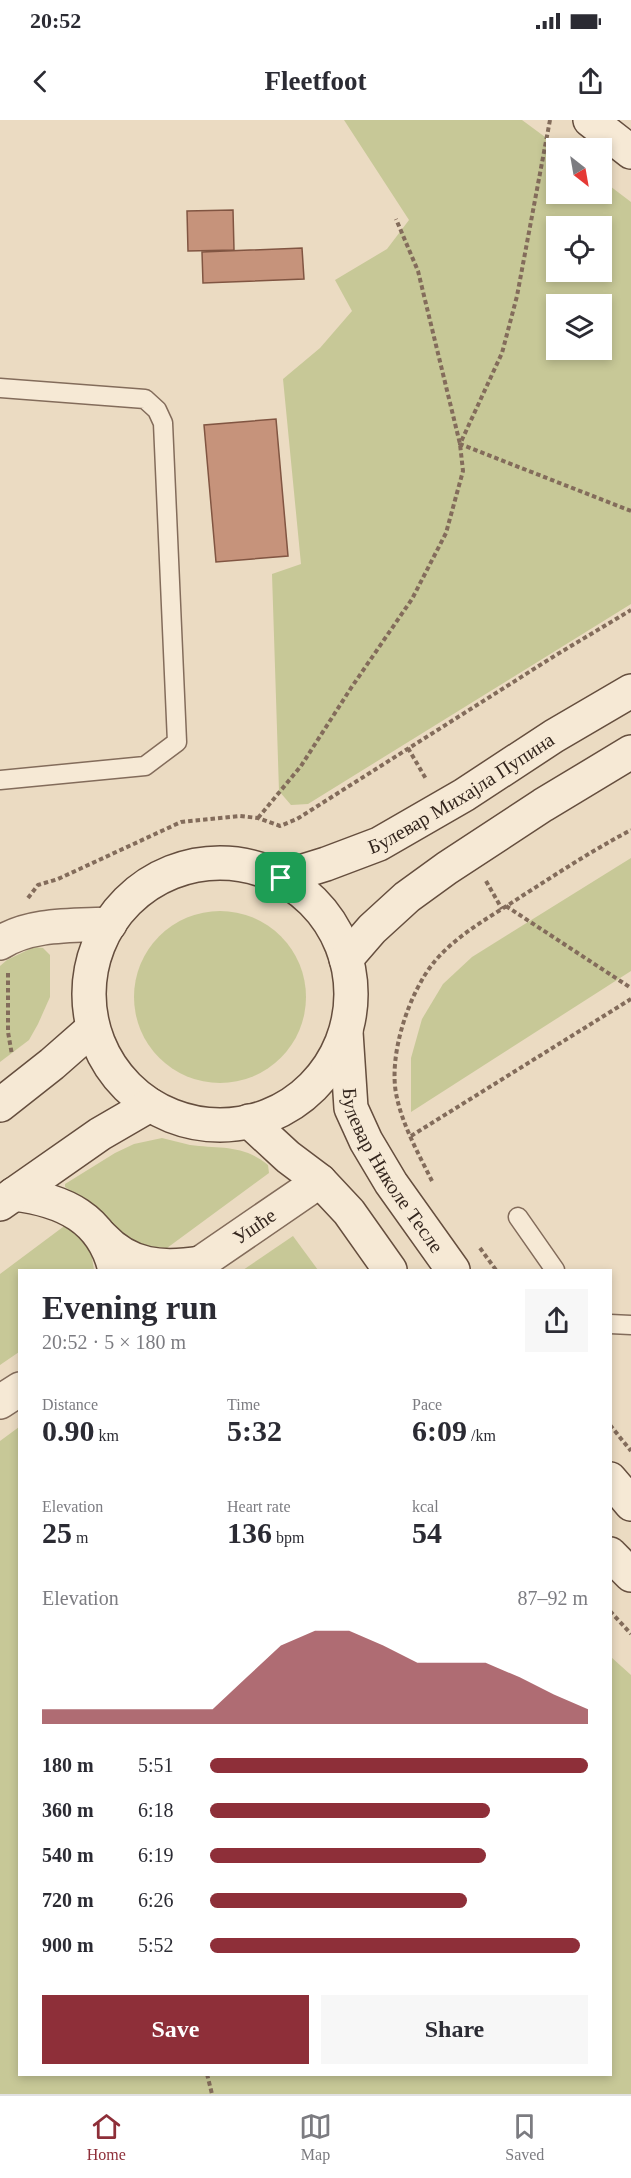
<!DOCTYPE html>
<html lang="en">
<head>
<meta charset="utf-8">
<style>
  body { margin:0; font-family:"Times New Roman",serif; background:#f7f7f7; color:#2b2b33; height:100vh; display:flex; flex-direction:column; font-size:22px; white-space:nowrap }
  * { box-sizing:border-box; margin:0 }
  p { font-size:20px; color:#7c7c81 }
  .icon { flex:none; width:33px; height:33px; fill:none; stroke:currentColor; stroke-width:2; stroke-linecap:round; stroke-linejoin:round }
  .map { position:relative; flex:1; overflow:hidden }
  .details { position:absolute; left:18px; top:1149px; width:594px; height:807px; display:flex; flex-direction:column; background:#fff; border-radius:0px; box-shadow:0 3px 9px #0003 }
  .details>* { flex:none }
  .needle { width:39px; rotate:149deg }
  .fabs { position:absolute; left:546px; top:18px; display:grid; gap:12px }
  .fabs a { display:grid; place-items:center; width:66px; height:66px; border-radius:0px; background:#fff; box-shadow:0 3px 9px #0003; font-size:30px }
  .pin { position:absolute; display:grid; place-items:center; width:51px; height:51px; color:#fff; margin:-26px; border-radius:12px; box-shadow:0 3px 9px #0006 }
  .round { display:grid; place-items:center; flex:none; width:63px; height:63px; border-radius:0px; background:#f7f7f7 }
  .head { display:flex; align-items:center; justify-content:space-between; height:102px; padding:0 24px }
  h1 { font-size:33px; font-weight:600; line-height:45px }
  .stats { display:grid; grid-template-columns:repeat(3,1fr); gap:9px; height:102px; padding:6px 24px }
  .stats div { display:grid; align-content:center }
  .stats b { font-size:30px; font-weight:600 }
  .stats small { font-size:16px; font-weight:400 }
  .stats p { font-size:16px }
  .chart { height:168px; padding:12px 24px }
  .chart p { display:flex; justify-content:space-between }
  .chart svg { width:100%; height:108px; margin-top:6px; fill:#8e2f39; opacity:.7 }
  .cta { display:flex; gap:12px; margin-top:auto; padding:12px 24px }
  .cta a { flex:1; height:69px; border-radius:0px; background:#8e2f39; color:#fff; font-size:24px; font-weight:600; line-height:69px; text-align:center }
  .cta a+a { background:#f7f7f7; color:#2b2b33 }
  ul { padding:0 24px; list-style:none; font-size:20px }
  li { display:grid; grid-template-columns:96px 72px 1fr; align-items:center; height:45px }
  li i { height:15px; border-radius:8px; background:#8e2f39 }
  .status { display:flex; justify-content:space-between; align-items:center; height:42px; padding:0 30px; background:#fff; direction:ltr }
  .status svg { height:16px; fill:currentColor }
  header { display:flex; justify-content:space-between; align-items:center; height:78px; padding:0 24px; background:#fff; font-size:27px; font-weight:600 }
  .menu { display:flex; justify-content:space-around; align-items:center; height:84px; border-top:2px solid #e1e1e2; background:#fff; font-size:16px; color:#7c7c81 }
  .menu a { display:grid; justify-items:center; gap:3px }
  .menu .selected { color:#8e2f39 }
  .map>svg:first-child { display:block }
  .green { fill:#c7c897; fill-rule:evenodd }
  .building { fill:#c6937b; stroke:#815542; stroke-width:1.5 }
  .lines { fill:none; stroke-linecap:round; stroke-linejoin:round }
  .lane-casing { stroke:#836c5b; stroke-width:21 }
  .street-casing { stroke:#836c5b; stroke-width:36 }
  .secondary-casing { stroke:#654e3e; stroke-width:36 }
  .path { stroke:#836c5b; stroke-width:4; stroke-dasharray:4.5 3; stroke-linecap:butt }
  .lane { stroke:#f6e9d5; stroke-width:18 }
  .street { stroke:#f6e9d5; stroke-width:33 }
  .secondary { stroke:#f6e9d5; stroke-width:33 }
  .labels { text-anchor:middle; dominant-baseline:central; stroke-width:5; stroke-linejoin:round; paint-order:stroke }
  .street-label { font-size:20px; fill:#34261e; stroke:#f3e6d1 }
</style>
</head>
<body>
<div class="status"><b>20:52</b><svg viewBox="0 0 49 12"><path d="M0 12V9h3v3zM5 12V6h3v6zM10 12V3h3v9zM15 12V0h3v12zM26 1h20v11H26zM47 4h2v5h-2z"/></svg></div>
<header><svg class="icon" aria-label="back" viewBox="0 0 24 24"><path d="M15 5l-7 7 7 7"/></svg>Fleetfoot<svg class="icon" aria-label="share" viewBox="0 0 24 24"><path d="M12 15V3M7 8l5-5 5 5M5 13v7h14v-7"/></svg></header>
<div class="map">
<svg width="631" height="1974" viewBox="0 0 631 1974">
  <rect width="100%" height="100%" fill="#ebdbc2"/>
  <g class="green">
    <path d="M344,0H522L560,28H556V74H602V60L631,82V484L308,684L291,685L279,671L272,454L301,444L283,259L320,228L352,191L335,160L387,129L409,100ZM556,106H602V152H556ZM602,184V230H556V184Z"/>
    <polygon points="631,738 631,851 411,992 411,938 422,899 443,864 472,837"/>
    <circle cx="220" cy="877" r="86"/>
    <polygon points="34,827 43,828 50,835 50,877 38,904 29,920 0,942 0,846 7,840"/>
    <path d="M162,1018C171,1020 181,1023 190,1025C219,1029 243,1024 268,1045L269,1053L167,1128L145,1126L127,1118L99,1089L65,1067V1064L115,1033L134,1024Z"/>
    <polygon points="67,1104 90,1125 94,1150 20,1150 19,1232 0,1245 0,1154"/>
    <polygon points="293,1116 318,1150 243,1150"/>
    <polygon points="19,1307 20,1954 610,1954 611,1537 631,1555 631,1974 0,1974 0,1321"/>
  </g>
  <g class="building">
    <polygon points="233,90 234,130 188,131 187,91"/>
    <polygon points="302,128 304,159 203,163 202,132"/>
    <polygon points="276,299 288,436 216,442 204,305"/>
  </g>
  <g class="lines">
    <g class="lane-casing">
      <g id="lane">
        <polyline points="0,268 145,279 157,290 163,303 177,622 145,646 0,660"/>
        <polyline points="518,1097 555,1150"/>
        <polyline points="610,1204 631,1205"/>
      </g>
    </g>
    <g class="street-casing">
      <g id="street">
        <path d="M0,823C31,803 74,806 110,804"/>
        <path id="s1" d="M190,1150L320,1061"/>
        <polyline points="0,1282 20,1269"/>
      </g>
    </g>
    <g class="secondary-casing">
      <g id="secondary">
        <polyline points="590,0 631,32"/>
        <circle cx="220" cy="874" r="131"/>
        <path id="s2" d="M281,758L326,744L379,724L464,675L554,616L631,571"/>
        <polyline points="346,839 372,809 407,777 447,748 543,685 631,632"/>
        <path id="s3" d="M346,912L351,988L366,1021L391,1063L453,1150"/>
        <polyline points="0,985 52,944 93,908"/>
        <polyline points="249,1001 288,1037 320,1061 349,1092 390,1150"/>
        <path d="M14,1074C63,1080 103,1098 115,1150"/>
        <polyline points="0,1084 100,1014 150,985"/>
        <path d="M102,1117C130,1147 162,1149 201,1143"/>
        <polyline points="610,1359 631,1384"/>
        <polyline points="610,1434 631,1455"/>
      </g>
    </g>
    <g class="path">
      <polyline points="550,0 517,176 502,233 460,324 631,391"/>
      <polyline points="408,628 426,659"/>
      <polyline points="258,698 301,646 351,568 412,479 446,413 463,351 460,324 418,151 396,99"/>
      <polyline points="486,761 502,789"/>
      <polyline points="28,778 38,765 58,759 181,702 240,696 258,698 280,706 297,699 556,535 631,490"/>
      <polyline points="506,786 631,868"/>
      <polyline points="8,853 8,912 12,935"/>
      <polyline points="411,1016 631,879"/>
      <path d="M432,1061C419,1035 403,1006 397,978C387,937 409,872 435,841C459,813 492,796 522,776C558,753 593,730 631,710"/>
      <polyline points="480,1128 496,1150"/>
      <polyline points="610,1305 631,1331"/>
      <polyline points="610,1491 631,1514"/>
      <polyline points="207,1954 212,1974"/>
    </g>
    <use href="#lane" class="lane"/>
    <use href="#street" class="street"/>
    <use href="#secondary" class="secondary"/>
  </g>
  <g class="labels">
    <g class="street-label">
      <text stroke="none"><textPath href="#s2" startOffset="200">Булевар Михајла Пупина</textPath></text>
      <text stroke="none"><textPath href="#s3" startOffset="150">Булевар Николе Тесле</textPath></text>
      <text stroke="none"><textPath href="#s1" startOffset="78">Ушће</textPath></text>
    </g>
  </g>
</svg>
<div class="fabs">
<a><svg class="needle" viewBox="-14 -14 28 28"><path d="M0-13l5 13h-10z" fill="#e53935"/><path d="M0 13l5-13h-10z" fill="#7c7c81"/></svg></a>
<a><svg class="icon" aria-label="locate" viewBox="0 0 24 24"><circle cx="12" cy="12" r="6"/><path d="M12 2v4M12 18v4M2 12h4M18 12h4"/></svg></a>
<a><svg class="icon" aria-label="layers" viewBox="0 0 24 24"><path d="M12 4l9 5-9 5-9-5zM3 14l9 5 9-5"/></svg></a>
</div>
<div class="pin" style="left:281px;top:758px;background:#1e9e55"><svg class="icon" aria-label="arrive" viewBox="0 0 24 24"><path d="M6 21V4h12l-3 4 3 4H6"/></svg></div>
<section class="details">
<div class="head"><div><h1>Evening run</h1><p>20:52 · 5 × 180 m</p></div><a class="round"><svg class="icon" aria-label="share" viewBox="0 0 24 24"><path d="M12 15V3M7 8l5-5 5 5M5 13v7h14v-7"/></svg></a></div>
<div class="stats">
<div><p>Distance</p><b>0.90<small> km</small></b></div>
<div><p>Time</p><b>5:32</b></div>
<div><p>Pace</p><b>6:09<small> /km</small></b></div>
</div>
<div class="stats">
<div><p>Elevation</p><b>25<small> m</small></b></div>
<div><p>Heart rate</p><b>136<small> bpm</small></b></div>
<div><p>kcal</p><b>54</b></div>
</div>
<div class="chart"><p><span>Elevation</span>87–92 m</p>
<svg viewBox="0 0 160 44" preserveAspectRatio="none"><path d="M0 44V38L10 38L20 38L30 38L40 38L50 38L60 25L70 12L80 6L90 6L100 12L110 19L120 19L130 19L140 25L150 32L160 38V44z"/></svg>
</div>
<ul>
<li><b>180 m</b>5:51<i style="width:100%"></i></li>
<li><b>360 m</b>6:18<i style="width:74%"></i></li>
<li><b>540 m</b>6:19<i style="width:73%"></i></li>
<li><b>720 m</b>6:26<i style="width:68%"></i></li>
<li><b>900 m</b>5:52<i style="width:98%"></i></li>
</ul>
<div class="cta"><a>Save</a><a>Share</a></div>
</section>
</div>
<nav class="menu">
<a class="selected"><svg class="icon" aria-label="home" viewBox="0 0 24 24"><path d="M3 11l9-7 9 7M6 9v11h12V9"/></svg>Home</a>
<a><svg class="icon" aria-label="map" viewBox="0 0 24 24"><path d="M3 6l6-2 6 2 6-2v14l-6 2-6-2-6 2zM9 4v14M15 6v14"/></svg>Map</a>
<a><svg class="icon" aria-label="saved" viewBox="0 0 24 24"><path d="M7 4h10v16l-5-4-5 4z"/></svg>Saved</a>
</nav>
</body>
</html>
